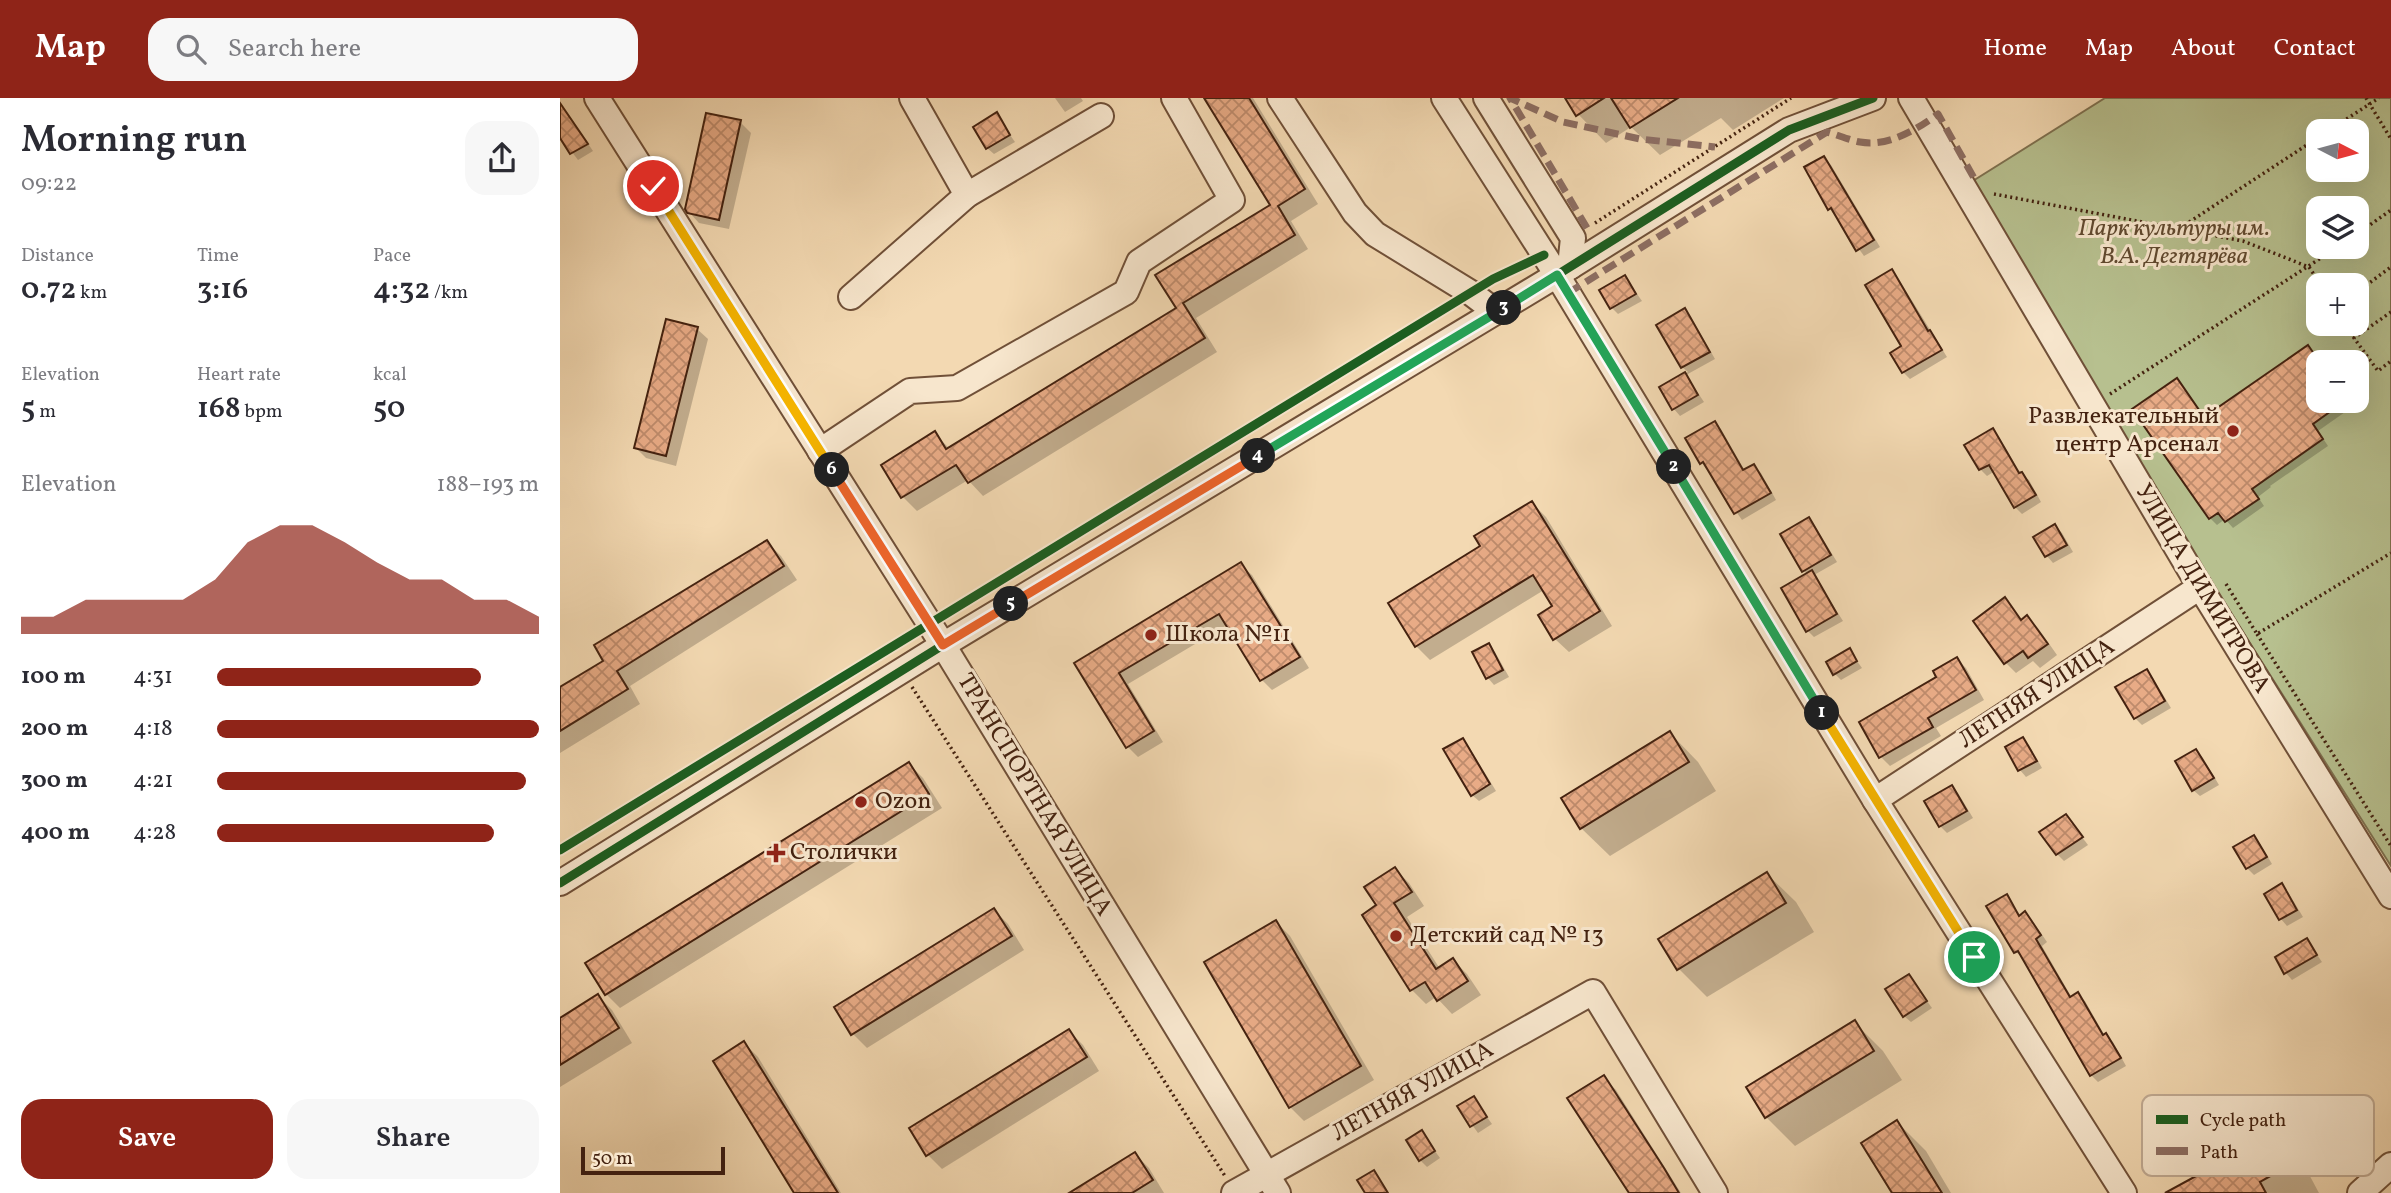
<!DOCTYPE html>
<html lang="en">
<head>
<meta charset="utf-8">
<style>
  body { margin:0; font-family:Vollkorn,serif; background:#f7f7f7; color:#2b2b33; height:100vh; display:flex; flex-direction:column; font-size:26px; white-space:nowrap }
  * { box-sizing:border-box; margin:0 }
  p { font-size:23px; color:#7c7c81 }
  .icon { flex:none; width:38px; height:38px; fill:none; stroke:currentColor; stroke-width:2; stroke-linecap:round; stroke-linejoin:round }
  .map { position:relative; flex:1; overflow:hidden }
  .side { display:flex; flex-direction:column; background:#fff; width:560px }
  .side>* { flex:none }
  .needle { width:46px; rotate:96deg }
  .tools { position:absolute; left:1746px; top:21px; display:grid; gap:14px }
  .tools a { display:grid; place-items:center; width:63px; height:63px; border-radius:14px; background:#fff; box-shadow:0 7px 28px #0002; font-size:35px }
  .scale { position:absolute; left:21px; bottom:18px; width:144px; box-sizing:border-box; padding-left:7px; border:4px solid #442210; border-top:0; font-size:19px; line-height:24px; white-space:nowrap; color:#442210; -webkit-text-stroke:5px #f7e6cd; paint-order:stroke }
  .pin { position:absolute; display:grid; place-items:center; width:60px; height:60px; color:#fff; margin:-30px; border:4px solid #fff; border-radius:50%; box-shadow:0 2px 7px #0007 }
  .km { position:absolute; width:35px; height:35px; margin:-18px; border-radius:50%; background:#222; color:#fff; font-size:19px; line-height:35px; text-align:center }
  .round { display:grid; place-items:center; flex:none; width:74px; height:74px; border-radius:21px; background:#f7f7f7 }
  .overview { display:flex; align-items:center; justify-content:space-between; height:119px; padding:0 21px }
  h1 { font-size:38px; font-weight:600; line-height:52px }
  .figures { display:grid; grid-template-columns:repeat(3,1fr); gap:10px; height:119px; padding:7px 21px }
  .figures div { display:grid; align-content:center }
  .figures b { font-size:30px; font-weight:600 }
  .figures small { font-size:19px; font-weight:400 }
  .figures p { font-size:19px }
  .chart { height:196px; padding:14px 21px }
  .chart p { display:flex; justify-content:space-between }
  .chart svg { width:100%; height:126px; margin-top:7px; fill:#8f2418; opacity:.7 }
  .primary-button { display:flex; gap:14px; margin-top:auto; padding:14px 21px }
  .primary-button a { flex:1; height:80px; border-radius:21px; background:#8f2418; color:#fff; font-size:28px; font-weight:600; line-height:80px; text-align:center }
  .primary-button a+a { background:#f7f7f7; color:#2b2b33 }
  ul { padding:0 21px; list-style:none; font-size:23px }
  li { display:grid; grid-template-columns:112px 84px 1fr; align-items:center; height:52px }
  li i { height:18px; border-radius:9px; background:#8f2418 }
  header { display:flex; align-items:center; gap:42px; box-sizing:border-box; height:98px; padding:0 35px; background:#8f2418; color:#fff }
  header strong { font-size:33px }
  nav { display:flex; gap:38px; margin-inline-start:auto; font-size:24px }
  .search { width:490px; height:63px; background:#f7f7f7; display:flex; align-items:center; gap:18px; box-sizing:border-box; padding:0 24px; border-radius:21px; color:#7c7c81; font-size:26px }
  main { display:flex; flex:1; min-height:0 }
  .map>svg:first-child { display:block }
  .park { fill:#b7c08f; stroke:#7e7150; stroke-width:2; fill-rule:evenodd }
  .shadow { fill:#0003 }
  .building { fill:url(#building-cross-hatch); stroke:#442210; stroke-width:2 }
  .lines { fill:none; stroke-linecap:round; stroke-linejoin:round }
  .minor-casing { stroke:#705038; stroke-width:28 }
  .path { stroke:#442210; stroke-width:3.5; stroke-dasharray:2 3.5; stroke-linecap:butt }
  .minor { stroke:#f7e6cd; stroke-width:24 }
  .quiet { stroke:#8d6e63; stroke-width:7; stroke-dasharray:14 7; stroke-linecap:butt }
  .cycleway-casing { stroke:#f7e6cd; stroke-width:13 }
  .cycleway { stroke:#1b5e20; stroke-width:9 }
  .split-1-casing { stroke:#fff; stroke-width:14 }
  .split-2-casing { stroke:#fff; stroke-width:14 }
  .split-3-casing { stroke:#fff; stroke-width:14 }
  .split-4-casing { stroke:#fff; stroke-width:14 }
  .split-5-casing { stroke:#fff; stroke-width:14 }
  .split-6-casing { stroke:#fff; stroke-width:14 }
  .split-7-casing { stroke:#fff; stroke-width:14 }
  .split-1 { stroke:#f5b400; stroke-width:9 }
  .split-2 { stroke:#22a559; stroke-width:9 }
  .split-3 { stroke:#22a559; stroke-width:9 }
  .split-4 { stroke:#22a559; stroke-width:9 }
  .split-5 { stroke:#f0652b; stroke-width:9 }
  .split-6 { stroke:#f0652b; stroke-width:9 }
  .split-7 { stroke:#f5b400; stroke-width:9 }
  .poi-dot { fill:#8f2418; stroke:#f7e6cd; stroke-width:2.5 }
  .labels { text-anchor:middle; dominant-baseline:central; stroke-width:6; stroke-linejoin:round; paint-order:stroke }
  .park-label { font-size:24px; font-style:italic; fill:#614a30; stroke:#f7e6cd }
  .poi-label { font-size:24px; fill:#442210; stroke:#f7e6cd; text-anchor:start }
  .street-label { font-size:24px; fill:#442210; stroke:#f7e6cd }
  .key { fill:#f7e6cd; stroke:#c1ab94; stroke-width:2 }
  .key-label { font-size:19px; fill:#442210 }
</style>
</head>
<body>
<header>
<strong>Map</strong>
<div class="search"><svg class="icon" aria-label="search" viewBox="0 0 24 24"><circle cx="10" cy="10" r="6"/><path d="M15 15l6 6"/></svg>Search here</div>
<nav><a>Home</a><a>Map</a><a>About</a><a>Contact</a></nav>
</header>
<main>
<section class="side">
<div class="overview"><div><h1>Morning run</h1><p>09:22</p></div><a class="round"><svg class="icon" aria-label="share" viewBox="0 0 24 24"><path d="M12 15V3M7 8l5-5 5 5M5 13v7h14v-7"/></svg></a></div>
<div class="figures">
<div><p>Distance</p><b>0.72<small> km</small></b></div>
<div><p>Time</p><b>3:16</b></div>
<div><p>Pace</p><b>4:32<small> /km</small></b></div>
</div>
<div class="figures">
<div><p>Elevation</p><b>5<small> m</small></b></div>
<div><p>Heart rate</p><b>168<small> bpm</small></b></div>
<div><p>kcal</p><b>50</b></div>
</div>
<div class="chart"><p><span>Elevation</span>188–193 m</p>
<svg viewBox="0 0 160 44" preserveAspectRatio="none"><path d="M0 44V38L10 38L20 32L30 32L40 32L50 32L60 25L70 12L80 6L90 6L100 12L110 19L120 25L130 25L140 32L150 32L160 38V44z"/></svg>
</div>
<ul>
<li><b>100 m</b>4:31<i style="width:82%"></i></li>
<li><b>200 m</b>4:18<i style="width:100%"></i></li>
<li><b>300 m</b>4:21<i style="width:96%"></i></li>
<li><b>400 m</b>4:28<i style="width:86%"></i></li>
</ul>
<div class="primary-button"><a>Save</a><a>Share</a></div>
</section>
<div class="map">
<svg width="1831" height="1095" viewBox="0 0 1831 1095">
  <defs>
    <pattern id="building-cross-hatch" width="8" height="8" patternUnits="userSpaceOnUse" patternTransform="scale(1.75)"><rect width="8" height="8" fill="#e8ab86"/><path d="M0 0l8 8M0 8l8-8" fill="none" stroke="#be8b6c"/></pattern>
  </defs>
  <rect width="100%" height="100%" fill="#f3d9b2"/>
  <filter id="stains"><feTurbulence type="fractalNoise" baseFrequency=".00286" numOctaves="4"/><feColorMatrix values="0 0 0 0 .2 0 0 0 0 .09 0 0 0 0 .02 0 0 0 .5 -.17"/></filter>
  <radialGradient id="worn" r=".72"><stop offset=".6" stop-color="#630" stop-opacity="0"/><stop offset="1" stop-color="#630" stop-opacity=".3"/></radialGradient>
  <path class="park" d="M1545,0H1831V768L1641,468L1408,86ZM1759,33H1797V72H1759ZM1759,110H1797V149H1759ZM1759,187H1797V226H1759ZM1759,264H1797V303H1759Z"/>
  <g class="shadow">
    <polygon points="495,0 521,0 523,3 505,14"/>
    <polygon points="646,0 693,0 758,106 731,123 748,151 636,220 657,254 423,398 408,382 357,413 343,399 323,367 375,336 390,351 618,210 712,108"/>
    <polygon points="1007,0 1224,0 1173,32 1161,20 1100,57 1071,29 1046,45 1018,16"/>
    <polygon points="0,4 33,53 18,62 0,38"/>
    <polygon points="436,17 455,44 434,56 427,50"/>
    <polygon points="180,24 191,35 169,131 139,125 129,114"/>
    <polygon points="1264,60 1271,67 1320,149 1304,158 1270,111 1246,70"/>
    <polygon points="1331,173 1338,180 1387,259 1350,281 1343,274 1343,249"/>
    <polygon points="1065,179 1082,203 1058,216 1052,210"/>
    <polygon points="1124,213 1131,219 1155,261 1126,277 1144,304 1120,318 1114,311 1101,290 1128,274 1122,269"/>
    <polygon points="137,231 148,241 116,368 86,360 76,350"/>
    <polygon points="1748,250 1756,258 1761,255 1769,264 1759,264 1759,303 1796,303 1798,305 1758,333 1768,348 1710,388 1711,389 1698,399 1704,408 1673,430 1665,421 1657,427 1650,420 1617,282 1645,321"/>
    <polygon points="1154,325 1161,331 1185,373 1194,368 1201,375 1216,402 1182,422 1142,365"/>
    <polygon points="1433,332 1439,339 1461,376 1469,382 1481,404 1462,416 1455,409 1435,373 1427,378 1420,371"/>
    <polygon points="972,405 986,419 1052,528 1009,554 995,541 995,509 984,492 870,562 856,548"/>
    <polygon points="1249,421 1255,428 1277,464 1254,477 1283,523 1254,539 1248,533 1248,477 1244,473"/>
    <polygon points="1495,428 1502,435 1513,454 1493,465 1487,458 1476,439"/>
    <polygon points="207,444 221,458 237,482 70,588 80,606 0,655 0,591 46,563"/>
    <polygon points="681,467 692,477 749,570 712,592 702,582 667,527 568,586 603,644 578,659 567,648 517,566"/>
    <polygon points="1445,502 1463,523 1467,519 1478,530 1497,557 1480,570 1473,563 1456,575 1446,565 1416,523"/>
    <polygon points="928,547 935,554 949,579 934,587 928,580"/>
    <polygon points="1289,552 1302,570 1281,582 1275,576"/>
    <polygon points="1397,561 1406,570 1424,602 1376,630 1381,638 1330,668 1321,659 1379,580"/>
    <polygon points="1587,573 1593,580 1611,610 1582,627 1575,620"/>
    <polygon points="1110,635 1138,664 1156,693 1050,758 1021,730"/>
    <polygon points="1462,641 1469,647 1482,670 1466,679 1460,672 1447,650"/>
    <polygon points="902,642 909,649 936,693 919,703 912,697"/>
    <polygon points="1636,653 1643,660 1659,687 1640,698 1633,692"/>
    <polygon points="349,666 363,680 382,710 60,910 46,896"/>
    <polygon points="1392,689 1398,695 1413,720 1387,735 1380,728"/>
    <polygon points="1506,718 1528,747 1504,763 1497,756"/>
    <polygon points="1694,739 1700,746 1712,766 1694,777 1687,770"/>
    <polygon points="835,771 849,785 864,808 847,819 880,871 893,862 907,876 921,897 892,916 876,899 866,906 852,892 804,817 818,808"/>
    <polygon points="1207,776 1236,804 1254,834 1147,899 1119,871"/>
    <polygon points="1722,788 1728,794 1743,819 1727,828 1721,821"/>
    <polygon points="1446,798 1461,818 1465,815 1472,822 1487,844 1482,848 1512,900 1518,897 1525,903 1545,938 1553,944 1566,968 1538,984 1531,977 1463,860 1456,854 1428,809"/>
    <polygon points="434,812 448,826 464,852 307,950 293,936 277,910"/>
    <polygon points="716,824 730,838 814,982 744,1023 730,1009"/>
    <polygon points="1747,842 1762,864 1732,882 1726,875"/>
    <polygon points="1349,878 1372,910 1351,924 1344,918"/>
    <polygon points="38,898 52,912 72,945 0,989 0,922"/>
    <polygon points="1295,925 1323,953 1342,982 1235,1048 1206,1019"/>
    <polygon points="509,933 523,947 539,973 382,1071 368,1057"/>
    <polygon points="184,945 198,959 281,1095 236,1095"/>
    <polygon points="1043,979 1056,992 1121,1095 1070,1095"/>
    <polygon points="913,1000 932,1026 918,1035 899,1009"/>
    <polygon points="1337,1024 1366,1053 1391,1095 1334,1095"/>
    <polygon points="1664,1024 1692,1051 1716,1039 1744,1067 1759,1095 1628,1095 1652,1071"/>
    <polygon points="861,1034 880,1060 867,1069 860,1062"/>
    <polygon points="575,1056 589,1070 604,1095 513,1095"/>
  </g>
  <g class="building">
    <polygon points="644,0 689,0 745,91 718,108 735,137 623,205 645,240 408,385 396,367 341,400 321,367 375,333 386,351 616,210 595,177 710,107"/>
    <polygon points="1005,0 1044,0 1016,18"/>
    <polygon points="1051,0 1118,0 1070,30"/>
    <polygon points="0,5 28,46 10,56 0,40"/>
    <polygon points="437,14 450,37 426,51 413,29"/>
    <polygon points="146,15 181,22 159,122 127,115 125,111"/>
    <polygon points="1264,58 1314,142 1296,153 1271,110 1268,112 1244,69"/>
    <polygon points="1332,171 1368,233 1370,232 1382,252 1342,275 1330,255 1341,248 1305,187"/>
    <polygon points="1065,177 1076,196 1050,211 1039,192"/>
    <polygon points="1125,210 1150,254 1121,270 1096,227"/>
    <polygon points="106,221 138,229 106,358 74,350"/>
    <polygon points="1748,247 1759,263 1759,303 1785,303 1753,326 1763,341 1692,391 1699,401 1665,424 1658,415 1649,421 1572,311 1617,280 1644,319"/>
    <polygon points="1125,274 1138,297 1112,312 1099,289"/>
    <polygon points="1155,323 1183,372 1194,366 1211,395 1174,416 1143,364 1140,366 1125,340"/>
    <polygon points="1433,330 1459,375 1462,374 1476,397 1454,410 1429,367 1419,372 1404,347"/>
    <polygon points="972,403 1040,513 993,542 978,517 992,508 973,477 855,549 828,505 920,448 914,438"/>
    <polygon points="1249,419 1271,457 1242,474 1220,436"/>
    <polygon points="1495,426 1507,447 1485,459 1473,439"/>
    <polygon points="207,442 224,468 57,573 68,591 0,633 0,589 43,563 34,547"/>
    <polygon points="681,464 740,559 700,583 659,516 559,575 594,633 566,650 514,565"/>
    <polygon points="1252,472 1277,516 1246,534 1221,490"/>
    <polygon points="1445,499 1461,522 1467,517 1488,546 1468,560 1463,553 1444,566 1413,523"/>
    <polygon points="929,545 943,572 926,581 912,554"/>
    <polygon points="1290,550 1297,563 1273,577 1266,564"/>
    <polygon points="1397,559 1416,592 1368,620 1373,629 1319,660 1299,624 1376,579 1373,573"/>
    <polygon points="1587,571 1605,603 1574,621 1555,589"/>
    <polygon points="1110,633 1129,664 1020,731 1001,700"/>
    <polygon points="1463,639 1477,663 1458,673 1445,649"/>
    <polygon points="903,640 930,686 911,698 883,651"/>
    <polygon points="1636,651 1654,680 1632,693 1615,663"/>
    <polygon points="349,664 369,696 45,897 25,865"/>
    <polygon points="1392,687 1407,713 1379,729 1364,703"/>
    <polygon points="1506,716 1523,739 1496,757 1479,734"/>
    <polygon points="1694,737 1707,759 1686,771 1673,749"/>
    <polygon points="835,769 852,794 834,805 876,871 893,860 908,883 877,903 865,884 850,893 802,817 816,807 804,789"/>
    <polygon points="1207,774 1226,805 1117,872 1098,841"/>
    <polygon points="1722,785 1737,812 1719,822 1704,796"/>
    <polygon points="1447,796 1459,818 1465,813 1481,837 1476,841 1510,899 1518,894 1543,937 1546,935 1561,960 1530,978 1458,853 1454,855 1426,808"/>
    <polygon points="434,810 452,838 291,937 274,909"/>
    <polygon points="716,822 801,968 729,1010 644,864"/>
    <polygon points="1747,840 1757,857 1724,876 1715,859"/>
    <polygon points="1349,876 1367,903 1343,919 1325,891"/>
    <polygon points="38,896 59,930 0,967 0,920"/>
    <polygon points="1295,922 1314,953 1205,1020 1186,989"/>
    <polygon points="509,931 527,959 366,1058 349,1030"/>
    <polygon points="184,943 278,1095 234,1095 153,963"/>
    <polygon points="1044,977 1104,1070 1119,1095 1069,1095 1007,1000"/>
    <polygon points="914,998 927,1019 910,1029 897,1008"/>
    <polygon points="1665,1021 1683,1054 1716,1036 1732,1066 1700,1084 1706,1095 1605,1095 1649,1071 1632,1039"/>
    <polygon points="1337,1022 1382,1095 1332,1095 1301,1045"/>
    <polygon points="862,1032 875,1053 859,1063 846,1042"/>
    <polygon points="575,1054 593,1082 572,1095 509,1095"/>
    <polygon points="814,1072 828,1095 805,1095 797,1082"/>
  </g>
  <g class="lines">
    <g class="minor-casing">
      <g id="minor">
        <polyline points="37,0 383,547 718,1095"/>
        <polyline points="352,0 407,97"/>
        <polyline points="720,0 795,115 815,136 911,195 936,214"/>
        <polyline points="884,0 997,177 1315,702 1564,1095"/>
        <polyline points="926,0 1013,140 1010,169"/>
        <polyline points="1351,0 1640,489 1831,798"/>
        <polyline points="291,199 407,97 541,18"/>
        <polyline points="260,353 350,293 397,290 566,194 579,164 672,102 614,0"/>
        <polyline points="1315,702 1640,489"/>
        <polyline points="0,785 383,547 997,177 1229,32 1313,0"/>
        <polyline points="674,1095 1033,894 1155,1095"/>
        <polyline points="1800,1095 1831,1067"/>
      </g>
    </g>
    <g class="path">
      <polyline points="1806,0 1831,41"/>
      <polyline points="1768,33 1819,0"/>
      <polyline points="1434,96 1683,143 1749,169 1761,187"/>
      <polyline points="1035,125 1231,0"/>
      <polyline points="1620,130 1759,39"/>
      <polyline points="1797,136 1831,112"/>
      <polyline points="1797,194 1831,169"/>
      <polyline points="1831,214 1794,240 1818,273 1831,263"/>
      <polyline points="1785,226 1794,240"/>
      <polyline points="1550,296 1778,149"/>
      <polyline points="1666,486 1697,536 1831,455"/>
      <polyline points="1697,536 1831,748"/>
      <polyline points="352,589 665,1078"/>
    </g>
    <use href="#minor" class="minor"/>
    <g class="quiet">
      <polyline points="1027,130 950,0 1003,24 1080,41 1155,49"/>
      <path d="M1008,195L1267,34C1278,37 1289,42 1300,44C1328,49 1356,32 1378,16L1414,80"/>
    </g>
    <g class="cycleway-casing">
      <g id="cycleway">
        <polyline points="0,752 933,181 984,157"/>
        <polyline points="0,785 383,547 997,177 1229,32 1313,0"/>
      </g>
    </g>
    <use href="#cycleway" class="cycleway"/>
  </g>
  <g class="lines">
    <g class="split-1-casing">
      <polyline id="split-1" points="1262,615 1414,859"/>
    </g>
    <g class="split-2-casing">
      <polyline id="split-2" points="1114,369 1262,615"/>
    </g>
    <g class="split-3-casing">
      <polyline id="split-3" points="944,210 997,177 1114,369"/>
    </g>
    <g class="split-4-casing">
      <polyline id="split-4" points="698,358 944,210"/>
    </g>
    <g class="split-5-casing">
      <polyline id="split-5" points="451,506 698,358"/>
    </g>
    <g class="split-6-casing">
      <polyline id="split-6" points="272,372 383,547 451,506"/>
    </g>
    <g class="split-7-casing">
      <polyline id="split-7" points="93,88 272,372"/>
    </g>
    <use href="#split-1" class="split-1"/>
    <use href="#split-2" class="split-2"/>
    <use href="#split-3" class="split-3"/>
    <use href="#split-4" class="split-4"/>
    <use href="#split-5" class="split-5"/>
    <use href="#split-6" class="split-6"/>
    <use href="#split-7" class="split-7"/>
  </g>
  <g class="poi-dot">
    <circle cx="1673" cy="333" r="7"/>
    <circle cx="591" cy="537" r="7"/>
    <circle cx="301" cy="704" r="7"/>
    <path d="M212.5 744.5h7v7h7v7h-7v7h-7v-7h-7v-7h7z"/>
    <circle cx="836" cy="838" r="7"/>
  </g>
  <g class="labels">
    <g class="park-label">
      <text x="1614" y="131">Парк культуры им.<tspan x="1614" dy="28">В.А. Дегтярёва</tspan></text>
    </g>
    <g class="poi-label">
      <text x="1659" y="319" text-anchor="end">Развлекательный<tspan x="1659" dy="28">центр Арсенал</tspan></text>
      <text x="605" y="537">Школа №11</text>
      <text x="315" y="704">Ozon</text>
      <text x="230" y="755">Столички</text>
      <text x="850" y="838">Детский сад № 13</text>
    </g>
    <g class="street-label">
      <text transform="translate(1642 491) rotate(59)">УЛИЦА ДИМИТРОВА</text>
      <text transform="translate(1477 596) rotate(-33)">ЛЕТНЯЯ УЛИЦА</text>
      <text transform="translate(474 697) rotate(59)">ТРАНСПОРТНАЯ УЛИЦА</text>
      <text transform="translate(853 994) rotate(-29)">ЛЕТНЯЯ УЛИЦА</text>
    </g>
  </g>
  <rect x="1582" y="997" width="232" height="81" rx="10" class="key"/>
  <rect x="1596" y="1017" width="32" height="9" fill="#1b5e20"/>
  <rect x="1596" y="1049" width="32" height="8" fill="#8d6e63"/>
  <g class="key-label">
    <text x="1640" y="1028">Cycle path</text>
    <text x="1640" y="1060">Path</text>
  </g>
  <rect width="100%" height="100%" filter="url(#stains)"/>
  <rect width="100%" height="100%" fill="url(#worn)"/>
</svg>
<div class="tools">
<a><svg class="needle" viewBox="-14 -14 28 28"><path d="M0-13l5 13h-10z" fill="#e53935"/><path d="M0 13l5-13h-10z" fill="#7c7c81"/></svg></a>
<a><svg class="icon" aria-label="layers" viewBox="0 0 24 24"><path d="M12 4l9 5-9 5-9-5zM3 14l9 5 9-5"/></svg></a>
<a>+</a>
<a>−</a>
</div>
<div class="scale">50 m</div>
<div class="pin" style="left:1414px;top:859px;background:#1e9e55"><svg class="icon" aria-label="arrive" viewBox="0 0 24 24"><path d="M6 21V4h12l-3 4 3 4H6"/></svg></div>
<div class="pin" style="left:93px;top:88px;background:#d93025"><svg class="icon" aria-label="check" viewBox="0 0 24 24"><path d="M5 12l5 5 9-10"/></svg></div>
<b class="km" style="left:1262px;top:615px">1</b>
<b class="km" style="left:1114px;top:369px">2</b>
<b class="km" style="left:944px;top:210px">3</b>
<b class="km" style="left:698px;top:358px">4</b>
<b class="km" style="left:451px;top:506px">5</b>
<b class="km" style="left:272px;top:372px">6</b>
</div>
</main>
</body>
</html>
